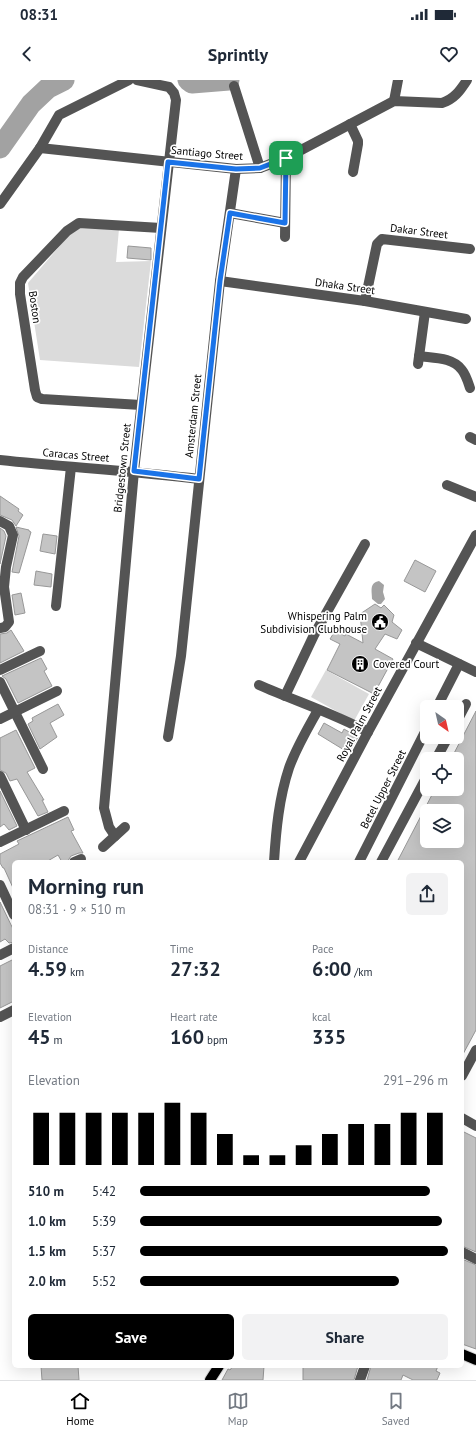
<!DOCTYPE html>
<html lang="en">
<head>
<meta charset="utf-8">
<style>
  body { margin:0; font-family:"PT Sans",sans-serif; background:#f2f2f3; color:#1f2937; height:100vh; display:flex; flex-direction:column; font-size:15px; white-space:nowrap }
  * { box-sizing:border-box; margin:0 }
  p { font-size:13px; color:#747a83 }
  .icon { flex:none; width:22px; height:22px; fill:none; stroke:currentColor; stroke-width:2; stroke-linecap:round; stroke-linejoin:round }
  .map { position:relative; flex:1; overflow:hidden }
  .panel { position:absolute; left:12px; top:780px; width:452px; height:508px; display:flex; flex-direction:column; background:#fff; border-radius:6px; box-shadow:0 4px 16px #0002 }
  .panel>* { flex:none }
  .needle { width:26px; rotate:146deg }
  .fabs { position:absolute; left:420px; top:620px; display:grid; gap:8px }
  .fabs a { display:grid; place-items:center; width:44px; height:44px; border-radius:6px; background:#fff; box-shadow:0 4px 16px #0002; font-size:20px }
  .pin { position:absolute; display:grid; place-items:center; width:34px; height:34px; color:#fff; margin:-17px; border-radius:8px; box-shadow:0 2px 6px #0006 }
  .round { display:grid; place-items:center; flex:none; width:42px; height:42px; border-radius:6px; background:#f2f2f3 }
  .headline { display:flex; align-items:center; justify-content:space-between; height:68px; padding:0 16px }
  h1 { font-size:22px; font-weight:600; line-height:30px }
  .metrics { display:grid; grid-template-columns:repeat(3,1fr); gap:6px; height:68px; padding:4px 16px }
  .metrics div { display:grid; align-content:center }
  .metrics b { font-size:20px; font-weight:600 }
  .metrics small { font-size:11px; font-weight:400 }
  .metrics p { font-size:11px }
  .chart { height:112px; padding:8px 16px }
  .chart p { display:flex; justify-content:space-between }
  .chart svg { width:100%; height:72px; margin-top:4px; stroke:#000; stroke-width:6 }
  .action { display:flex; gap:8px; margin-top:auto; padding:8px 16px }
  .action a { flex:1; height:46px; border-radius:6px; background:#000; color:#fff; font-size:16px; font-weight:600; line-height:46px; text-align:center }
  .action a+a { background:#f2f2f3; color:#1f2937 }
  ul { padding:0 16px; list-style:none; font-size:13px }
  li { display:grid; grid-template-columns:64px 48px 1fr; align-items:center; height:30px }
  li i { height:10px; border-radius:5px; background:#000 }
  .status { display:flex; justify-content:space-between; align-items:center; height:28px; padding:0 20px; background:#fff; direction:ltr }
  .status svg { height:11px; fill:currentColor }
  header { display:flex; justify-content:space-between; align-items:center; height:52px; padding:0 16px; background:#fff; font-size:18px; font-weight:600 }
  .dock { display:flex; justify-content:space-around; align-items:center; height:56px; border-top:1px solid #e0e1e3; background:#fff; font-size:11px; color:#747a83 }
  .dock a { display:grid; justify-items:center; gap:2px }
  .dock .active { color:#000 }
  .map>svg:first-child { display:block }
  .green { fill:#dbdbdb }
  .water { fill:#a2a2a2 }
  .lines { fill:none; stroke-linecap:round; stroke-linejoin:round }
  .river { stroke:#a2a2a2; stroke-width:21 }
  .building { fill:#c4c4c4; stroke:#989898; fill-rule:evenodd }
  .major-casing { stroke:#dbdbdb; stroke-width:12 }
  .minor { stroke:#545454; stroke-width:10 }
  .major { stroke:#000; stroke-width:10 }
  .route-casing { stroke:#fff; stroke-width:8 }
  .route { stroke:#1a73e8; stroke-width:5 }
  .labels { text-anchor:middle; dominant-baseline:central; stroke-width:3.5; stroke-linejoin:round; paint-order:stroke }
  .street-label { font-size:11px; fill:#000; stroke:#fff }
  .poi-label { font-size:11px; fill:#000; stroke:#fff; text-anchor:end }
</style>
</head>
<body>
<div class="status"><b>08:31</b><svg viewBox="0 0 49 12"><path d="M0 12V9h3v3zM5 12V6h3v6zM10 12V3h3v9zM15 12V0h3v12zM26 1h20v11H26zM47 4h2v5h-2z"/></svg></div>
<header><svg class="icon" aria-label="back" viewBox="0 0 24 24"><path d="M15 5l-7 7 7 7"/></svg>Sprintly<svg class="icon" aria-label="heart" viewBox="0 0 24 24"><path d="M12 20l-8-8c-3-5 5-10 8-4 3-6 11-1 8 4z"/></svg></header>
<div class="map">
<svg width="476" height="1300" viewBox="0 0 476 1300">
  <rect width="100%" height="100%" fill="#fff"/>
  <g class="green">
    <polygon points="80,146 119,149 116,182 151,181 139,287 40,280 28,203 75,148"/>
    <polygon points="326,590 369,614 354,641 311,617"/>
  </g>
  <path class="water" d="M379,501L384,505L383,512L385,519L381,524H378L372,519C372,511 369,503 379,501Z"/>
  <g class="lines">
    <g class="river">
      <polyline points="188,0 192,3 229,0"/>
      <polyline points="0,68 31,24 48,8 64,0"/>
    </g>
  </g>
  <g class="building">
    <polygon points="128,166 151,168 151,180 127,178"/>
    <polygon points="0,416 19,429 18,431 23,435 16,446 12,440 0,435"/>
    <polygon points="16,447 29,450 29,451 31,452 19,493 12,492 19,456"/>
    <polygon points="0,448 4,451 6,456 0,484"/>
    <polygon points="43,454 57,456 55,474 40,471"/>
    <polygon points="415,480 436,491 425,512 404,501"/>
    <polygon points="36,491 52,494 51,507 34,505"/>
    <polygon points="21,513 25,533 15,535 12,515"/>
    <polygon points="375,524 381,528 384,525 394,535 392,542 402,550 397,559 385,554 375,569 393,579 374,614 327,590 340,564 330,559 335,551 345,556 346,554 363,563 360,534"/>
    <polygon points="11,550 24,571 0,583 0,554 7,553"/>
    <polygon points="41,578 47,589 44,591 52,606 18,623 6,599 2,596"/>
    <polygon points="58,624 64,635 50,643 57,657 40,669 28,644 33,641 32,638"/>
    <path d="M476,631V950L462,976V782H397L435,709H457V679H451ZM427,731H457V761H427Z"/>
    <polygon points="324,643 342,653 344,649 358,657 349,673 318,654"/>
    <polygon points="16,650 35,688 27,692 44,720 42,720 48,732 38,736 17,699 10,701 6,693 0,690 0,658"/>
    <polygon points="0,711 17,746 9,750 4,744 0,747"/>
    <polygon points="68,737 74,750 71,751 83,773 79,773 71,776 67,782 62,782 58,775 46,782 14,782 14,810 4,788 3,788 0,783 0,774 19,764 17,761"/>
    <polygon points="0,822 14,851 14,862 9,863 5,859 0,862"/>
    <polygon points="14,879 14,921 0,928 0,886"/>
    <polygon points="462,1051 476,1058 476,1172 462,1166"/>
    <polygon points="462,1179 476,1185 476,1269 462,1264"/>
    <polygon points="41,1286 78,1286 79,1300 42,1300"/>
    <polygon points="233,1286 264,1286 263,1300 222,1300 228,1289 230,1290"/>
    <polygon points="303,1286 358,1286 354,1300 303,1300"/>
    <polygon points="371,1286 438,1286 436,1291 440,1293 437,1300 413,1300 403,1295 401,1300 367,1300"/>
  </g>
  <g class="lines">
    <g class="major-casing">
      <g id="major">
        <polyline points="462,1274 476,1280"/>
        <polyline points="210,1300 219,1286"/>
      </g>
    </g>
    <g class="minor">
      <polyline points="234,6 260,88"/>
      <polyline points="394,21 398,0"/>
      <polyline points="350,44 358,61 358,64 353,92"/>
      <path d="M40,68L236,89L260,88L286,78L394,21L442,23C454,19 460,11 467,0"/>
      <polyline points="0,124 40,68 59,35 129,0"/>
      <polyline points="230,133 285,143"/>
      <polyline points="285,157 286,78"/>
      <polyline points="220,201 365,221 466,239"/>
      <polyline points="365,221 377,164 382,159 470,169"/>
      <path d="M419,276C433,278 453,277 462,290C466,295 468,302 470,308"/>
      <polyline points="418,284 425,232"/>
      <polyline points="141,325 42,319 37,317 35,310 20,214 20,203 23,197 67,151 79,143 161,148"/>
      <polyline points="470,357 476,360"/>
      <path d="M0,380C66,387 132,391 199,399"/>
      <polyline points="447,405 476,417"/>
      <polyline points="0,441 9,446 13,455 6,487 4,507 9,542 5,547 0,548"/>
      <polyline points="56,526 71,387"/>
      <polyline points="416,563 476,592"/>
      <polyline points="0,590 40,571"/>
      <polyline points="0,602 43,689"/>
      <path d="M259,605C295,621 333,633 368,652"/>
      <polyline points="285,616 314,555 365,464"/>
      <polyline points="437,627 459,584"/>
      <polyline points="0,639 57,611"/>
      <polyline points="457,641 466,624"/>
      <polyline points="168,657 181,576 220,201 236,89"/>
      <polyline points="436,679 448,657"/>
      <polyline points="0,696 26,750"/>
      <polyline points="115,756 109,747 104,728 134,391 176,20 174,13 169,7 137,0"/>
      <polyline points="0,762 64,731"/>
      <polyline points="103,767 125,747"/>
      <polyline points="74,782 81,779"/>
      <path d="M274,782C276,750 279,718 289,688C296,668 308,648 318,630"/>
      <polyline points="299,782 368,652 476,455"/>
      <polyline points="359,782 427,648"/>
      <polyline points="381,782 427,696"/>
      <polyline points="0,805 14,835"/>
      <polyline points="0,875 14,868"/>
      <polyline points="0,937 14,930"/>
      <polyline points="462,996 476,970"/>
      <polyline points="462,1038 476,1046"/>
      <polyline points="462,1172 476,1179"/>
      <polyline points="360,1300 365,1286"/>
    </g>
    <use href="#major" class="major"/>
  </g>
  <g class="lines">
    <g class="route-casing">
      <polygon id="route" points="286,78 285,143 230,133 220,201 199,399 134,391 168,82 236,89 260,88"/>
    </g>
    <use href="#route" class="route"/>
  </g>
  <defs>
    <g id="civic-disc" transform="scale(0.9)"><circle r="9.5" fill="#000" stroke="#fff"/><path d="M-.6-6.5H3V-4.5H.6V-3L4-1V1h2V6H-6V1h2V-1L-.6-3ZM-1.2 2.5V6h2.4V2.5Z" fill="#fff"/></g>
    <g id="building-disc" transform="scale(0.9)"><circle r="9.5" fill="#000" stroke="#fff"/><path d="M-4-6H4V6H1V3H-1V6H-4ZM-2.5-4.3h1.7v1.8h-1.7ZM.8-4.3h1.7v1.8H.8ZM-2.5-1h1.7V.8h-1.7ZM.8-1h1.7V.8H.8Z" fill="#fff"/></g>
  </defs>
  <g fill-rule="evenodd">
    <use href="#civic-disc" x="380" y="542"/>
    <use href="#building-disc" x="360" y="584"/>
  </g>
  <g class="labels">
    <g class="street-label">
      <text transform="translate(207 73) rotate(5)">Santiago Street</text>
      <text transform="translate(419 151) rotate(7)">Dakar Street</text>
      <text transform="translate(345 206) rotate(8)">Dhaka Street</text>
      <text transform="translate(35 227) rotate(82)">Boston</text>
      <text transform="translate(193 336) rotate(-84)">Amsterdam Street</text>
      <text transform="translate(76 375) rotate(5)">Caracas Street</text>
      <text transform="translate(122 388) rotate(-84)">Bridgestown Street</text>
      <text transform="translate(359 644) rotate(-62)">Royal Palm Street</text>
      <text transform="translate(383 709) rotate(-63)">Betel Upper Street</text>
    </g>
    <g class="poi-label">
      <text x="367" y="536">Whispering Palm<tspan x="367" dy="13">Subdivision Clubhouse</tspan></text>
      <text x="373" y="584" text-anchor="start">Covered Court</text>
    </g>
  </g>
</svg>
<div class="fabs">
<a><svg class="needle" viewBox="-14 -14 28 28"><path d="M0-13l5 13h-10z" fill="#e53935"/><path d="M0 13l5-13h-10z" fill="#747a83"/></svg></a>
<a><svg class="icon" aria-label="locate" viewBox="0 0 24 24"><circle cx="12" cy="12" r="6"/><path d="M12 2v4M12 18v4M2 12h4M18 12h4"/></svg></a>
<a><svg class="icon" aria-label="layers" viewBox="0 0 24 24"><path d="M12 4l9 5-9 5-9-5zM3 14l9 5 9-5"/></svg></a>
</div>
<div class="pin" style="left:286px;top:78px;background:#1e9e55"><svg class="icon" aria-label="arrive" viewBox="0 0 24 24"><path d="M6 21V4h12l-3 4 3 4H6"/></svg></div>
<section class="panel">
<div class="headline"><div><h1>Morning run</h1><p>08:31 · 9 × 510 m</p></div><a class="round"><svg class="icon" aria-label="share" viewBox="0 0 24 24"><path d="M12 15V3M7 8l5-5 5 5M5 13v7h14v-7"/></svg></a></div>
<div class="metrics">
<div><p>Distance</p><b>4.59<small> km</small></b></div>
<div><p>Time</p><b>27:32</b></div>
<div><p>Pace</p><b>6:00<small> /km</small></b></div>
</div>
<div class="metrics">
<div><p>Elevation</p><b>45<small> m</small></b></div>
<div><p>Heart rate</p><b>160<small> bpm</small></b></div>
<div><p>kcal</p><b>335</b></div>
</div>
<div class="chart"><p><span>Elevation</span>291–296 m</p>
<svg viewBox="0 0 160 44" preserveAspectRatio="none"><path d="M5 44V12M15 44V12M25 44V12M35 44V12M45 44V12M55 44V6M65 44V12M75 44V25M85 44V38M95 44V38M105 44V32M115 44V25M125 44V19M135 44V19M145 44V12M155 44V12"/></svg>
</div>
<ul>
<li><b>510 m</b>5:42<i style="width:94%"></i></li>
<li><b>1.0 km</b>5:39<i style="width:98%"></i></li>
<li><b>1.5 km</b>5:37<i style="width:100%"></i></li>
<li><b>2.0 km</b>5:52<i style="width:84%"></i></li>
</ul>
<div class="action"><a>Save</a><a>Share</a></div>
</section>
</div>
<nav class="dock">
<a class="active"><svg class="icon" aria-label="home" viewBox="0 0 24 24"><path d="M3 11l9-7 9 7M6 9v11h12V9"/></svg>Home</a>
<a><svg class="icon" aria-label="map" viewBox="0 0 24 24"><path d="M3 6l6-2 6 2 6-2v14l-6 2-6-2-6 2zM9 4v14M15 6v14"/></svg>Map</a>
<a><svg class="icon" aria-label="saved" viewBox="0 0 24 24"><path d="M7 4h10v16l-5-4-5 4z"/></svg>Saved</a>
</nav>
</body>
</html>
